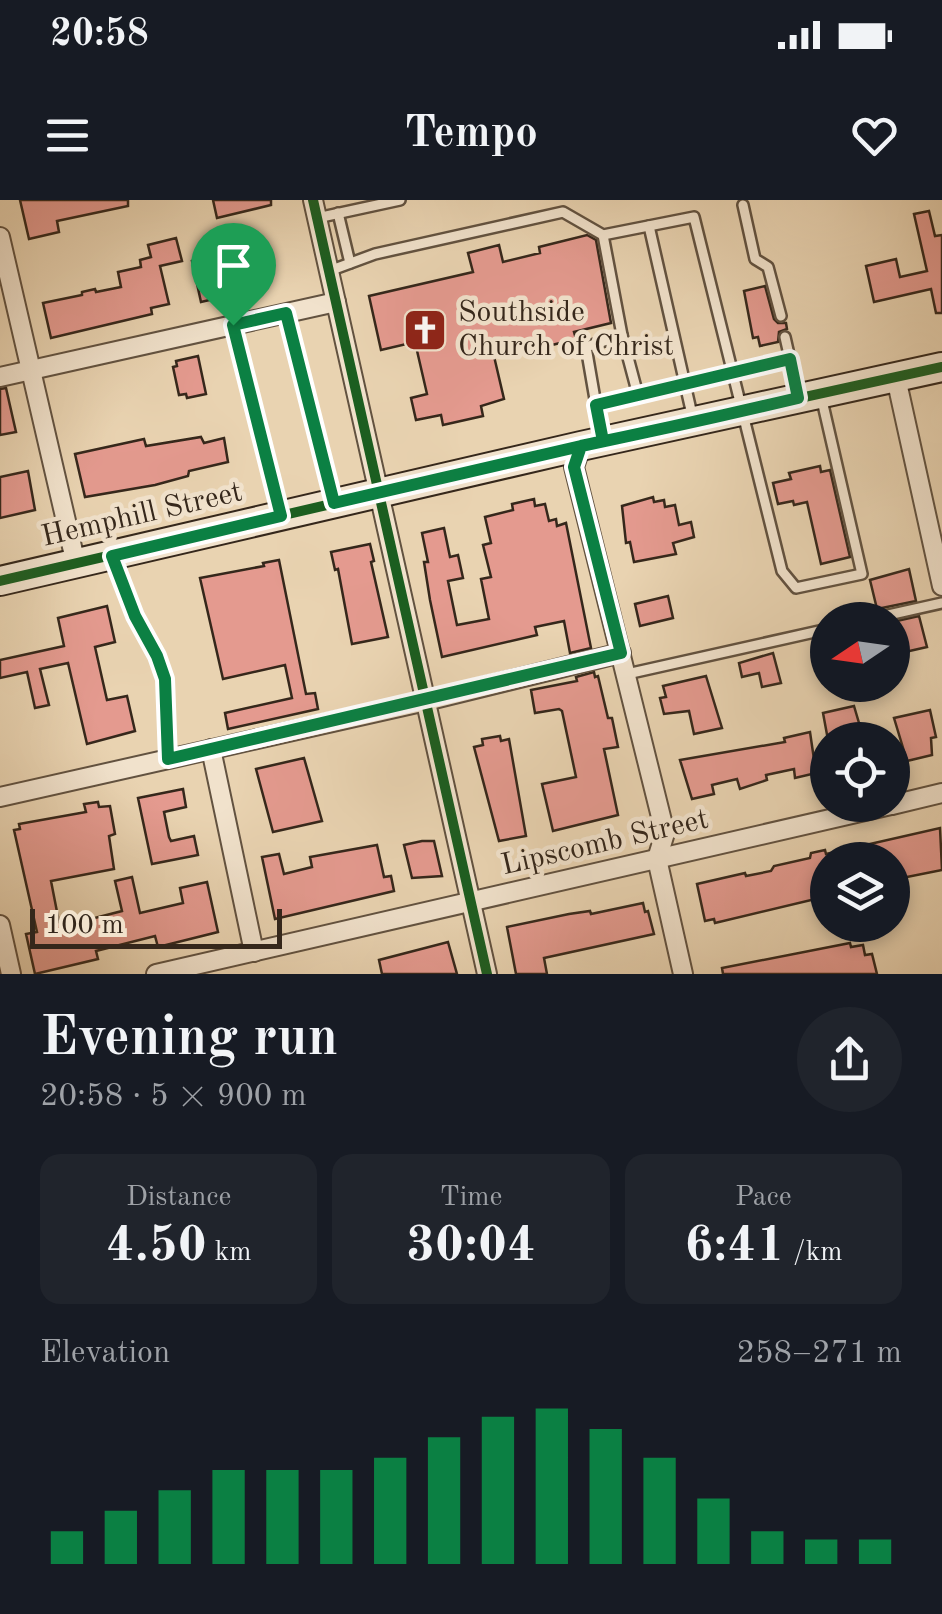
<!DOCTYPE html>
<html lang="en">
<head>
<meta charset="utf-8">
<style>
  body { margin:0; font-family:"Old Standard TT",serif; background:#20242c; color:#f1f3f6; height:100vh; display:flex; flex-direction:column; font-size:38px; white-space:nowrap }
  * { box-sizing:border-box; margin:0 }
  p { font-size:32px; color:#9ea1a6 }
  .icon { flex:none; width:55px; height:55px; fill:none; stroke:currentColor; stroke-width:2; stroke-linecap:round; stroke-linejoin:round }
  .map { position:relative; height:774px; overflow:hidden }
  .sheet { display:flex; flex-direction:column; background:#171b24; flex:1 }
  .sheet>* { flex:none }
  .needle { width:65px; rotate:257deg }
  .tools { position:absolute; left:810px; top:402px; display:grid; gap:20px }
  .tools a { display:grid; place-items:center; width:100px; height:100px; border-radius:50%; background:#171b24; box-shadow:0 5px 15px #0003; font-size:50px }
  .scale { position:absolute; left:30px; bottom:25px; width:252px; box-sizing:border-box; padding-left:10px; border:5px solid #35271b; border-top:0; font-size:28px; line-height:35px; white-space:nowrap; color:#35271b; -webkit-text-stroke:8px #f1e2cc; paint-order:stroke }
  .pin { position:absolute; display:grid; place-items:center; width:85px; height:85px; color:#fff; margin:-102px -42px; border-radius:50% 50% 50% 0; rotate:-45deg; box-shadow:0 0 10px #0007 }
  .pin .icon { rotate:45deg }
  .round { display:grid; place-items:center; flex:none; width:105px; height:105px; border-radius:52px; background:#20242c }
  .head { display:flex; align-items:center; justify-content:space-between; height:170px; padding:0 40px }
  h1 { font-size:55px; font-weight:600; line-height:75px }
  .stats { display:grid; grid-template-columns:repeat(3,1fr); gap:15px; height:170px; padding:10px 40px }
  .stats div { display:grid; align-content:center; border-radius:20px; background:#20242c; text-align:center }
  .stats b { font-size:50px; font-weight:600 }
  .stats small { font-size:28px; font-weight:400 }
  .stats p { font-size:28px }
  .chart { height:280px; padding:20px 40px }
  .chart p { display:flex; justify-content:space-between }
  .chart svg { width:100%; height:180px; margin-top:10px; stroke:#0b8043; stroke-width:6 }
  .status { display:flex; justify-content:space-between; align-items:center; height:70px; padding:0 50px; background:#171b24; direction:ltr }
  .status svg { height:28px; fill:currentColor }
  header { display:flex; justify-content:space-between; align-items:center; height:130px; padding:0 40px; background:#171b24; font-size:45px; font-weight:600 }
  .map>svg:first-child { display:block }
  .building { fill:#e49a8f; stroke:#35271b; stroke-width:2.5 }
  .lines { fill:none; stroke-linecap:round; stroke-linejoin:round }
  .lane-casing { stroke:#625240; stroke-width:14 }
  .street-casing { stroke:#625240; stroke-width:22 }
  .secondary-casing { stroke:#35271b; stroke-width:32 }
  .lane { stroke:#f1e2cc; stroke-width:9 }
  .street { stroke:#f1e2cc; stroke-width:18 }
  .secondary { stroke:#f1e2cc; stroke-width:28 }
  .cycleway-casing { stroke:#f1e2cc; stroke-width:16 }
  .cycleway { stroke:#1b5e20; stroke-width:10 }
  .route-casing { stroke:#fff; stroke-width:20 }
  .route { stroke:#0b8043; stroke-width:12 }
  .labels { text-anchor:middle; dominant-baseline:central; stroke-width:9; stroke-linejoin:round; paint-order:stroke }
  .poi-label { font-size:30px; fill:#35271b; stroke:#f1e2cc; text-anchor:start }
  .street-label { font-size:30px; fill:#35271b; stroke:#f1e2cc }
</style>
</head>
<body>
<div class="status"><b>20:58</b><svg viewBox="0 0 49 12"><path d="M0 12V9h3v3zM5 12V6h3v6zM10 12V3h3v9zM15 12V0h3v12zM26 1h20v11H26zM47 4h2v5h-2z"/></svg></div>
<header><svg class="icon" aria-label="menu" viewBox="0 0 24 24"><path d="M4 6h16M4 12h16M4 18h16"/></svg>Tempo<svg class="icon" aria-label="heart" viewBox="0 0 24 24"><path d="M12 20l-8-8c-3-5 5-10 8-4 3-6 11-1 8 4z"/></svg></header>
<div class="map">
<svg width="942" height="774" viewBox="0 0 942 774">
  <rect width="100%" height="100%" fill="#e9d3b1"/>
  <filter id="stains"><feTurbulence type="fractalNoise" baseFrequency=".002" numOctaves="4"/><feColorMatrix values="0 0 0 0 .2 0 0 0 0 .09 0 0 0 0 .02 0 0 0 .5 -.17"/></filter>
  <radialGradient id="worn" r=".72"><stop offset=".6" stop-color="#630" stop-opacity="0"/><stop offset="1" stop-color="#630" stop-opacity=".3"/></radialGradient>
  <g class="building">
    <polygon points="20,0 128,0 128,6 57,21 59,32 29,39"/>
    <polygon points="213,0 271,0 271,5 217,18"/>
    <polygon points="929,11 935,36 942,35 942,113 936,113 931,89 874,102 866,66 896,59 900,77 927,71 914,14"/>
    <polygon points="587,35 596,40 611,123 574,132 576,139 536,149 534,142 493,152 504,199 481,206 483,216 443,225 441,215 416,220 411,198 427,194 415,142 381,150 369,96 473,72 468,53 499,45 503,62 540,53 539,47"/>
    <polygon points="176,38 182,61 160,66 169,104 151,108 152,114 51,138 43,103 82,95 82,92 95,89 96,92 121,87 118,72 141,67 140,60 151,57 148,45"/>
    <polygon points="248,47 248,51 257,49 265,87 201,102 192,61"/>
    <polygon points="765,86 774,119 778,123 786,123 787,129 779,132 778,142 760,146 758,137 753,138 744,91"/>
    <polygon points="198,156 206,194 187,198 186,194 179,195 173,167 177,166 176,161"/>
    <polygon points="6,188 16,232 0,235 0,189"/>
    <polygon points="201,237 204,243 224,238 228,262 189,271 188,276 155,285 85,297 75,254 144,239 146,246"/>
    <polygon points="820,266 821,272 830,270 850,357 821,364 807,302 794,305 793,301 778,304 773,283 791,279 789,273"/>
    <polygon points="28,271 35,310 0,318 0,277"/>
    <polygon points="653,297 654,302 664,300 665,307 675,305 679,325 691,322 694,337 673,343 676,354 634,362 630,342 626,343 622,306"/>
    <polygon points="534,299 535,306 545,304 549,321 556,319 557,326 566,323 591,448 570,453 564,421 535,427 537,435 442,457 430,400 424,362 428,362 422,333 444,328 450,357 458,355 463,378 448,381 457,425 489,419 481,379 491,377 483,345 491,343 485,317 513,310 512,304"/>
    <polygon points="370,344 374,361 371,362 388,437 352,444 338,369 335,370 331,352"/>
    <polygon points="279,360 306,494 315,493 318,509 228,529 225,513 292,498 285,465 223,479 200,378 264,366 263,363"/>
    <polygon points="909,369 916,401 877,409 870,380"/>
    <polygon points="668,396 673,418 640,426 635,404"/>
    <polygon points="107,406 115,442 95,447 107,500 127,496 135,531 87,544 68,463 40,469 49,505 35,508 27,472 0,478 0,460 64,446 58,418"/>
    <polygon points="919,416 927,447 892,455 892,422"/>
    <polygon points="773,453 781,483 762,487 759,473 742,477 739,463"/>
    <polygon points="594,472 595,477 598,476 608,518 612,518 618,547 604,549 618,615 553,631 542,584 576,577 562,511 559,509 535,513 531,490 577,481 576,477"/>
    <polygon points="706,476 722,528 694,534 689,511 664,514 660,498 666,497 663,486"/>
    <polygon points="854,506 864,540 828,540 823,513"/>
    <polygon points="930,510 936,537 931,538 932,555 907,561 894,518"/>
    <polygon points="810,532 816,573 795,578 794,569 766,575 767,580 740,589 737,579 712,585 714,594 692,599 680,560 785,542 784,538"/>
    <polygon points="500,536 501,541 509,539 526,636 499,641 474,547 483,545 482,539"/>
    <polygon points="304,558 322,621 273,632 256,569"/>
    <polygon points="183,589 186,607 164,612 169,637 171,641 194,636 198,655 152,664 138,598"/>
    <polygon points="98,602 99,607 110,606 115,634 109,636 114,669 51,681 59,722 86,715 87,720 122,711 115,681 132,677 140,713 183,703 180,688 207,682 218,732 158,747 155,736 96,751 98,759 35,774 26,734 37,732 14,630 20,629 19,624 86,612 84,604"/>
    <polygon points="940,628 942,670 892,680 892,660 828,660 828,696 715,723 714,719 705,721 697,684 745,673 746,676 771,671 774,666 810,658 811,653 825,650 826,654"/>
    <polygon points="422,641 434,641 442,676 412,678 404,645"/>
    <polygon points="377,645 384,677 391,676 394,691 275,719 262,657 279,654 284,674 312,667 310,657"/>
    <polygon points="643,703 645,712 648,711 654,734 544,758 547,774 516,774 507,727 569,714 590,711 591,714"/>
    <polygon points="448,742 457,774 382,774 379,760"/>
    <polygon points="850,743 851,747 863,745 865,755 872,754 877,774 723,774 722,768"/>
  </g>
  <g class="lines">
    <g class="lane-casing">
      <g id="lane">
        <polyline points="743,5 755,59 768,67 781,116"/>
        <polyline points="338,13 350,63"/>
        <polyline points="317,18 400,0"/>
        <polyline points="649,26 693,219"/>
        <polyline points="329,71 375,54 563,12 603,35 694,17 782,371 796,388 862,374 821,196"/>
        <polyline points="286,113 334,300"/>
        <polyline points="233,125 280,313"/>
        <polyline points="622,135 638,195"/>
        <polyline points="785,137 790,159"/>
        <polyline points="596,205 586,147 622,135 603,35"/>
        <polyline points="603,238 596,205 790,159 797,194"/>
        <polyline points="113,358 135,416 157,456 165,479 168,559"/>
        <polyline points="866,420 942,403"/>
        <polyline points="627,474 828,429"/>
      </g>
    </g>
    <g class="street-casing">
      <g id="street">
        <polyline points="313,0 487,774"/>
        <polyline points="0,37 76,364"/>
        <polyline points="0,177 336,102"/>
        <polyline points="896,178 942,386"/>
        <polyline points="581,246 574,267 665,633 657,659 683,774"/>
        <polyline points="211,549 254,752"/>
        <polyline points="0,597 426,501 621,453"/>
        <polyline points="892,605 942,593"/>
        <polyline points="0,725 11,774"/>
        <polyline points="156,774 891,605"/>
      </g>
    </g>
    <g class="secondary-casing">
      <polyline id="secondary" points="0,381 581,246 942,167"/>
    </g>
    <use href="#lane" class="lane"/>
    <use href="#street" class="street"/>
    <use href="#secondary" class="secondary"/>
    <g class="cycleway-casing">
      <g id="cycleway">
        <polyline points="313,0 487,774"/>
        <polyline points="0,381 581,246 942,167"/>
      </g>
    </g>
    <use href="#cycleway" class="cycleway"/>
  </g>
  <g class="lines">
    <g class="route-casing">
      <path id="route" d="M233,125L281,316L112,356L135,416L157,456L165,479L168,559L621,453L574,267L581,246L603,241L596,205L790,159L798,198C726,215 654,231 581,246L334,303L286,113L233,125"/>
    </g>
    <use href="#route" class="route"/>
  </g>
  <defs>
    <g id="church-square" transform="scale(2.25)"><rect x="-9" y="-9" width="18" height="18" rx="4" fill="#8f2418" stroke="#f1e2cc"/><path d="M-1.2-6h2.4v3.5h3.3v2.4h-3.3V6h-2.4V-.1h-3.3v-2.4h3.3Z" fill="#fff"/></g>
  </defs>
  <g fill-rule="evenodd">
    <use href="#church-square" x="425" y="130"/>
  </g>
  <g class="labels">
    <g class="poi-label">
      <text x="458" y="113">Southside<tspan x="458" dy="34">Church of Christ</tspan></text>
    </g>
    <g class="street-label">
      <text transform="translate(142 315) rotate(-13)">Hemphill Street</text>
      <text transform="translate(605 643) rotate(-13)">Lipscomb Street</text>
    </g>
  </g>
  <rect width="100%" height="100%" filter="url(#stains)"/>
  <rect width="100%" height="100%" fill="url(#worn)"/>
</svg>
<div class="tools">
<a><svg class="needle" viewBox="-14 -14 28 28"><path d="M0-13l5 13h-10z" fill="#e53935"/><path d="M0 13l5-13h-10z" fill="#9ea1a6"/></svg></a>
<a><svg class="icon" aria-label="locate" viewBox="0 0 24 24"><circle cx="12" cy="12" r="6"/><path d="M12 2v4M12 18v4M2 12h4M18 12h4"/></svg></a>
<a><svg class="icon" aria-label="layers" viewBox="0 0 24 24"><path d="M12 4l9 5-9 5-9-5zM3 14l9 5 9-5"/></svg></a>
</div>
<div class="scale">100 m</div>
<div class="pin" style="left:233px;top:125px;background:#1e9e55"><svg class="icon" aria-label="arrive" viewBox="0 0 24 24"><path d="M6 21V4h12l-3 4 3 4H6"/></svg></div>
</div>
<section class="sheet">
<div class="head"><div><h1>Evening run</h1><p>20:58 · 5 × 900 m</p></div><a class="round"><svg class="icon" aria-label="share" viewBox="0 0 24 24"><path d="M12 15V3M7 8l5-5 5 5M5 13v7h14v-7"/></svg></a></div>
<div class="stats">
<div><p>Distance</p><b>4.50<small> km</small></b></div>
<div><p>Time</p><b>30:04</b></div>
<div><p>Pace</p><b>6:41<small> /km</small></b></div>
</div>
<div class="chart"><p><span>Elevation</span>258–271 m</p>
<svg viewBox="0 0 160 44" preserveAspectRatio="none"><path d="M5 44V36M15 44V31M25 44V26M35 44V21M45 44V21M55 44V21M65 44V18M75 44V13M85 44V8M95 44V6M105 44V11M115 44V18M125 44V28M135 44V36M145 44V38M155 44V38"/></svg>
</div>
</section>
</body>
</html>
